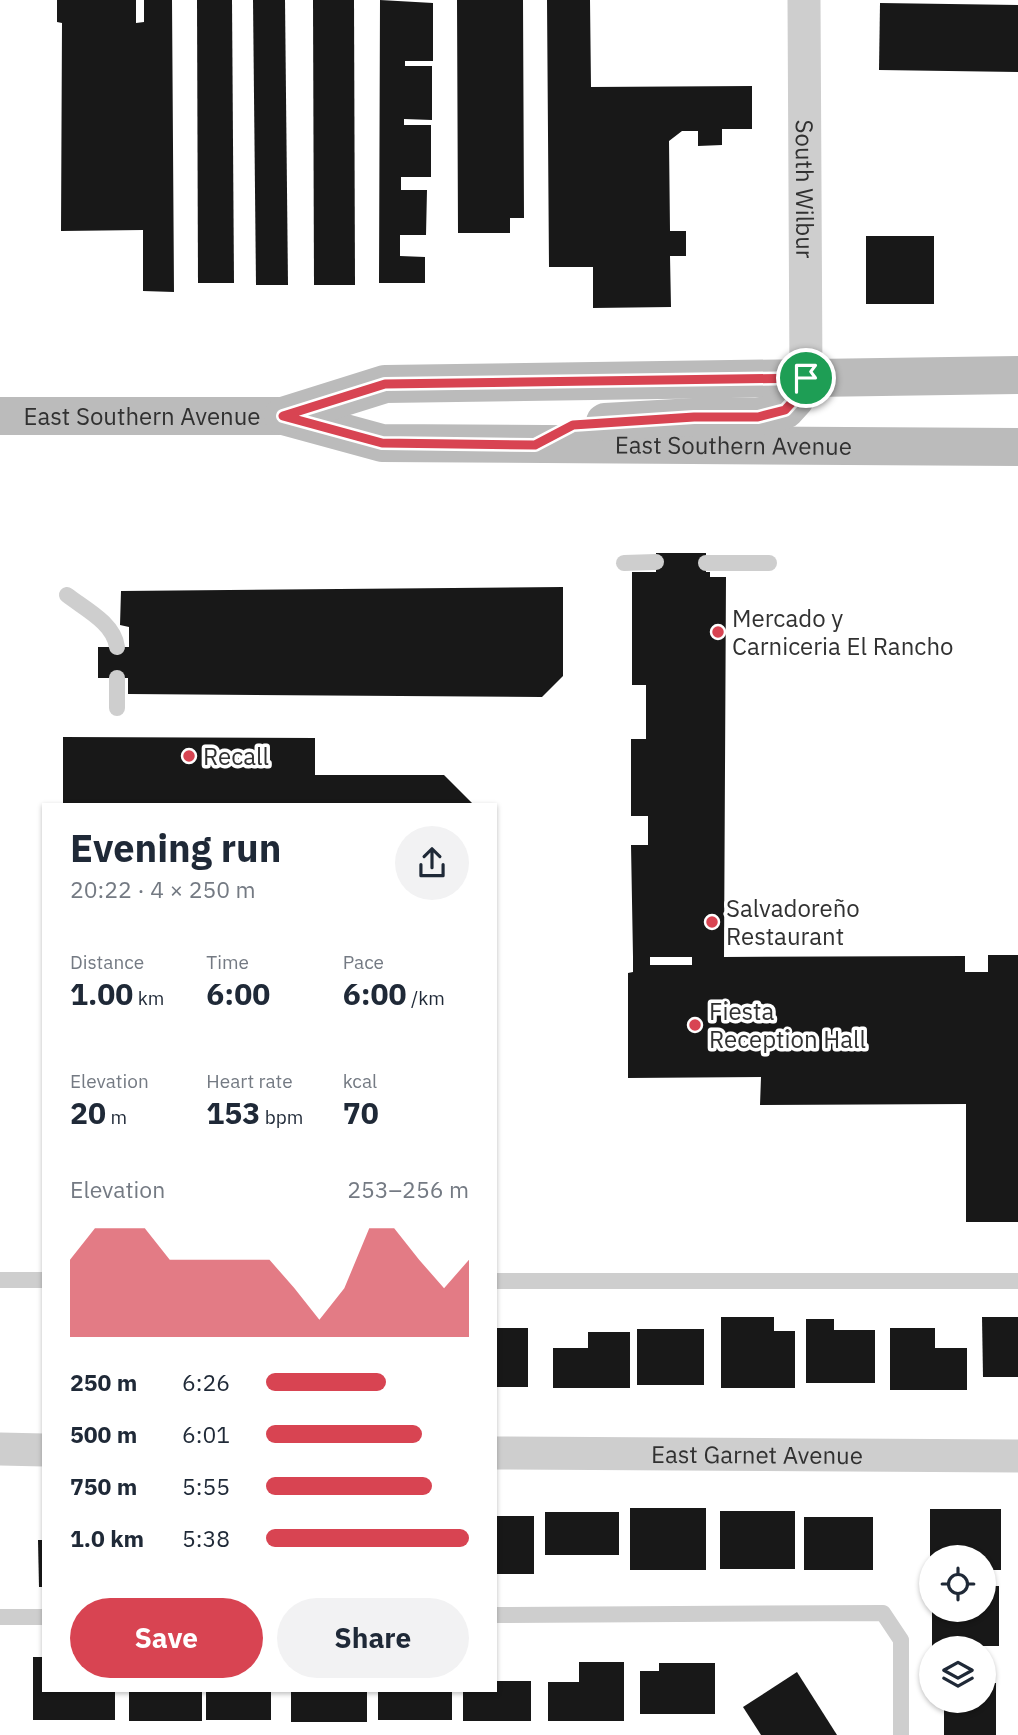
<!DOCTYPE html>
<html lang="en">
<head>
<meta charset="utf-8">
<style>
  body { margin:0; font-family:"IBM Plex Sans",sans-serif; background:#f2f2f3; color:#1f2937; height:100vh; display:flex; flex-direction:column; font-size:26px; white-space:nowrap }
  * { box-sizing:border-box; margin:0 }
  p { font-size:23px; color:#747a83 }
  .icon { flex:none; width:38px; height:38px; fill:none; stroke:currentColor; stroke-width:2; stroke-linecap:round; stroke-linejoin:round }
  .map { position:relative; flex:1; overflow:hidden }
  .sheet { position:absolute; left:42px; top:803px; width:455px; height:889px; display:flex; flex-direction:column; background:#fff; border-radius:0px; box-shadow:0 2px 5px #0004 }
  .sheet>* { flex:none }
  .tools { position:absolute; left:919px; top:1545px; display:grid; gap:14px }
  .tools a { display:grid; place-items:center; width:77px; height:77px; border-radius:50%; background:#fff; box-shadow:0 2px 5px #0004; font-size:35px }
  .pin { position:absolute; display:grid; place-items:center; width:60px; height:60px; color:#fff; margin:-30px; border:4px solid #fff; border-radius:50%; box-shadow:0 2px 7px #0007 }
  .round { display:grid; place-items:center; flex:none; width:74px; height:74px; border-radius:37px; background:#f2f2f3 }
  .overview { display:flex; align-items:center; justify-content:space-between; height:119px; padding:0 28px }
  h1 { font-size:38px; font-weight:800; line-height:52px }
  .stats { display:grid; grid-template-columns:repeat(3,1fr); gap:10px; height:119px; padding:7px 28px }
  .stats div { display:grid; align-content:center }
  .stats b { font-size:30px; font-weight:800 }
  .stats small { font-size:19px; font-weight:400 }
  .stats p { font-size:19px }
  .chart { height:196px; padding:14px 28px }
  .chart p { display:flex; justify-content:space-between }
  .chart svg { width:100%; height:126px; margin-top:7px; fill:#d84452; opacity:.7 }
  .cta { display:flex; gap:14px; margin-top:auto; padding:14px 28px }
  .cta a { flex:1; height:80px; border-radius:42px; background:#d84452; color:#fff; font-size:28px; font-weight:800; line-height:80px; text-align:center }
  .cta a+a { background:#f2f2f3; color:#1f2937 }
  ul { padding:0 28px; list-style:none; font-size:23px }
  li { display:grid; grid-template-columns:112px 84px 1fr; align-items:center; height:52px }
  li i { height:18px; border-radius:9px; background:#d84452 }
  .map>svg:first-child { display:block }
  .building { fill:#181818; fill-rule:evenodd }
  .lines { fill:none; stroke-linecap:round; stroke-linejoin:round }
  .lane { stroke:#cecece; stroke-width:16 }
  .street { stroke:#cecece; stroke-width:33 }
  .secondary { stroke:#bbb; stroke-width:38 }
  .route-casing { stroke:#fff; stroke-width:14 }
  .route { stroke:#d84452; stroke-width:9 }
  .poi-dot { fill:#d84452; stroke:#fff; stroke-width:2.5 }
  .labels { text-anchor:middle; dominant-baseline:central; stroke-width:7; stroke-linejoin:round; paint-order:stroke }
  .street-label { font-size:24px; fill:#313131; stroke:#fff }
  .poi-label { font-size:24px; fill:#313131; stroke:#fff; text-anchor:start }
</style>
</head>
<body>
<div class="map">
<svg width="1018" height="1735" viewBox="0 0 1018 1735">
  <rect width="100%" height="100%" fill="#fff"/>
  <g class="building">
    <polygon points="57,0 136,0 136,23 144,22 144,0 172,0 174,292 143,291 143,230 61,231 62,23 57,22"/>
    <polygon points="197,0 232,0 234,283 198,283"/>
    <polygon points="253,0 285,0 288,285 256,285"/>
    <polygon points="313,0 354,0 355,285 314,285"/>
    <polygon points="380,0 433,3 433,61 405,61 405,66 432,66 432,120 404,119 404,125 431,125 431,177 401,177 401,190 427,190 426,235 400,235 400,256 425,257 425,283 379,283"/>
    <polygon points="457,0 523,0 524,218 510,218 510,233 458,233"/>
    <polygon points="547,0 590,0 591,87 752,86 752,129 722,129 722,145 698,146 698,131 682,131 669,141 670,231 686,231 686,256 670,256 671,307 593,308 593,267 549,267"/>
    <polygon points="880,3 1018,5 1018,72 879,70"/>
    <rect x="866" y="236" width="68" height="68"/>
    <path d="M656,553H706V572H710V577H726L724,957L965,956V972H988V955H1018V1222H966V1104L760,1105L761,1077L628,1078V973L633,972V957L631,845H648V816H631V739H646V685H632V572H656ZM650,957H692V965H650Z"/>
    <polygon points="563,587 563,676 542,697 128,694 128,678 98,678 98,647 129,647 129,627 120,625 121,591"/>
    <polygon points="63,737 315,738 315,775 444,775 474,805 63,805"/>
    <polygon points="721,1317 774,1317 774,1331 795,1331 795,1388 721,1388"/>
    <polygon points="982,1317 1018,1317 1018,1377 983,1377"/>
    <polygon points="806,1319 834,1319 834,1330 875,1330 875,1383 806,1383"/>
    <rect x="495" y="1328" width="33" height="59"/>
    <polygon points="890,1328 935,1328 935,1348 967,1348 967,1390 890,1390"/>
    <rect x="637" y="1329" width="67" height="56"/>
    <polygon points="588,1332 630,1332 630,1388 553,1388 553,1348 588,1348"/>
    <rect x="630" y="1508" width="76" height="62"/>
    <polygon points="930,1509 1001,1509 1001,1570 984,1570 984,1558 930,1558"/>
    <rect x="720" y="1511" width="75" height="58"/>
    <rect x="545" y="1512" width="74" height="43"/>
    <rect x="495" y="1516" width="39" height="58"/>
    <rect x="804" y="1517" width="69" height="53"/>
    <polygon points="38,1540 44,1540 44,1587 39,1587"/>
    <polygon points="984,1586 999,1586 999,1646 932,1646 932,1610 984,1610"/>
    <polygon points="33,1657 44,1657 44,1690 115,1690 115,1720 33,1720"/>
    <polygon points="579,1662 624,1662 624,1721 548,1721 548,1682 579,1682"/>
    <polygon points="659,1663 715,1663 715,1714 640,1714 640,1671 659,1671"/>
    <polygon points="797,1672 837,1735 761,1735 743,1707"/>
    <polygon points="495,1681 531,1681 531,1721 463,1721 463,1690 495,1690"/>
    <polygon points="984,1683 996,1683 996,1735 944,1735 944,1701 984,1701"/>
    <rect x="129" y="1690" width="73" height="31"/>
    <rect x="206" y="1690" width="65" height="30"/>
    <rect x="291" y="1690" width="76" height="32"/>
    <rect x="378" y="1690" width="74" height="30"/>
  </g>
  <g class="lines">
    <g class="lane">
      <polyline points="624,563 656,562"/>
      <polyline points="706,563 769,563"/>
      <path d="M67,595C85,609 114,623 117,647"/>
      <polyline points="117,678 117,708"/>
      <polyline points="0,1280 44,1280"/>
      <polyline points="495,1281 1018,1281"/>
      <polyline points="495,1615 883,1613 901,1640 901,1735"/>
      <polyline points="0,1617 44,1617"/>
    </g>
    <g class="street">
      <path id="s1" d="M804,0L806,378"/>
      <polyline points="0,1449 44,1450"/>
      <path id="s2" d="M495,1453L1018,1456"/>
    </g>
    <g class="secondary">
      <path id="s3" d="M0,416H283L382,443L1018,447"/>
      <polyline points="283,416 385,384 1018,375"/>
      <polyline points="605,422 694,417 758,417 785,410 795,399 806,378"/>
    </g>
  </g>
  <g class="lines">
    <g class="route-casing">
      <polygon id="route" points="806,378 795,399 785,410 758,417 694,417 573,425 535,445 382,443 283,416 385,384"/>
    </g>
    <use href="#route" class="route"/>
  </g>
  <g class="poi-dot">
    <circle cx="718" cy="632" r="7"/>
    <circle cx="189" cy="756" r="7"/>
    <circle cx="712" cy="922" r="7"/>
    <circle cx="695" cy="1025" r="7"/>
  </g>
  <g class="labels">
    <g class="street-label">
      <text stroke="none"><textPath href="#s1" startOffset="189">South Wilbur</textPath></text>
      <text stroke="none"><textPath href="#s3" startOffset="142">East Southern Avenue</textPath></text>
      <text stroke="none"><textPath href="#s3" startOffset="737">East Southern Avenue</textPath></text>
      <text stroke="none"><textPath href="#s2" startOffset="262">East Garnet Avenue</textPath></text>
    </g>
    <g class="poi-label">
      <text x="732" y="618">Mercado y<tspan x="732" dy="28">Carniceria El Rancho</tspan></text>
      <text x="203" y="756">Recall</text>
      <text x="726" y="908">Salvadoreño<tspan x="726" dy="28">Restaurant</tspan></text>
      <text x="709" y="1011">Fiesta<tspan x="709" dy="28">Reception Hall</tspan></text>
    </g>
  </g>
</svg>
<div class="tools">
<a><svg class="icon" aria-label="locate" viewBox="0 0 24 24"><circle cx="12" cy="12" r="6"/><path d="M12 2v4M12 18v4M2 12h4M18 12h4"/></svg></a>
<a><svg class="icon" aria-label="layers" viewBox="0 0 24 24"><path d="M12 4l9 5-9 5-9-5zM3 14l9 5 9-5"/></svg></a>
</div>
<div class="pin" style="left:806px;top:378px;background:#1e9e55"><svg class="icon" aria-label="arrive" viewBox="0 0 24 24"><path d="M6 21V4h12l-3 4 3 4H6"/></svg></div>
<section class="sheet">
<div class="overview"><div><h1>Evening run</h1><p>20:22 · 4 × 250 m</p></div><a class="round"><svg class="icon" aria-label="share" viewBox="0 0 24 24"><path d="M12 15V3M7 8l5-5 5 5M5 13v7h14v-7"/></svg></a></div>
<div class="stats">
<div><p>Distance</p><b>1.00<small> km</small></b></div>
<div><p>Time</p><b>6:00</b></div>
<div><p>Pace</p><b>6:00<small> /km</small></b></div>
</div>
<div class="stats">
<div><p>Elevation</p><b>20<small> m</small></b></div>
<div><p>Heart rate</p><b>153<small> bpm</small></b></div>
<div><p>kcal</p><b>70</b></div>
</div>
<div class="chart"><p><span>Elevation</span>253–256 m</p>
<svg viewBox="0 0 160 44" preserveAspectRatio="none"><path d="M0 44V17L10 6L20 6L30 6L40 17L50 17L60 17L70 17L80 17L90 27L100 38L110 27L120 6L130 6L140 17L150 27L160 17V44z"/></svg>
</div>
<ul>
<li><b>250 m</b>6:26<i style="width:59%"></i></li>
<li><b>500 m</b>6:01<i style="width:77%"></i></li>
<li><b>750 m</b>5:55<i style="width:82%"></i></li>
<li><b>1.0 km</b>5:38<i style="width:100%"></i></li>
</ul>
<div class="cta"><a>Save</a><a>Share</a></div>
</section>
</div>
</body>
</html>
